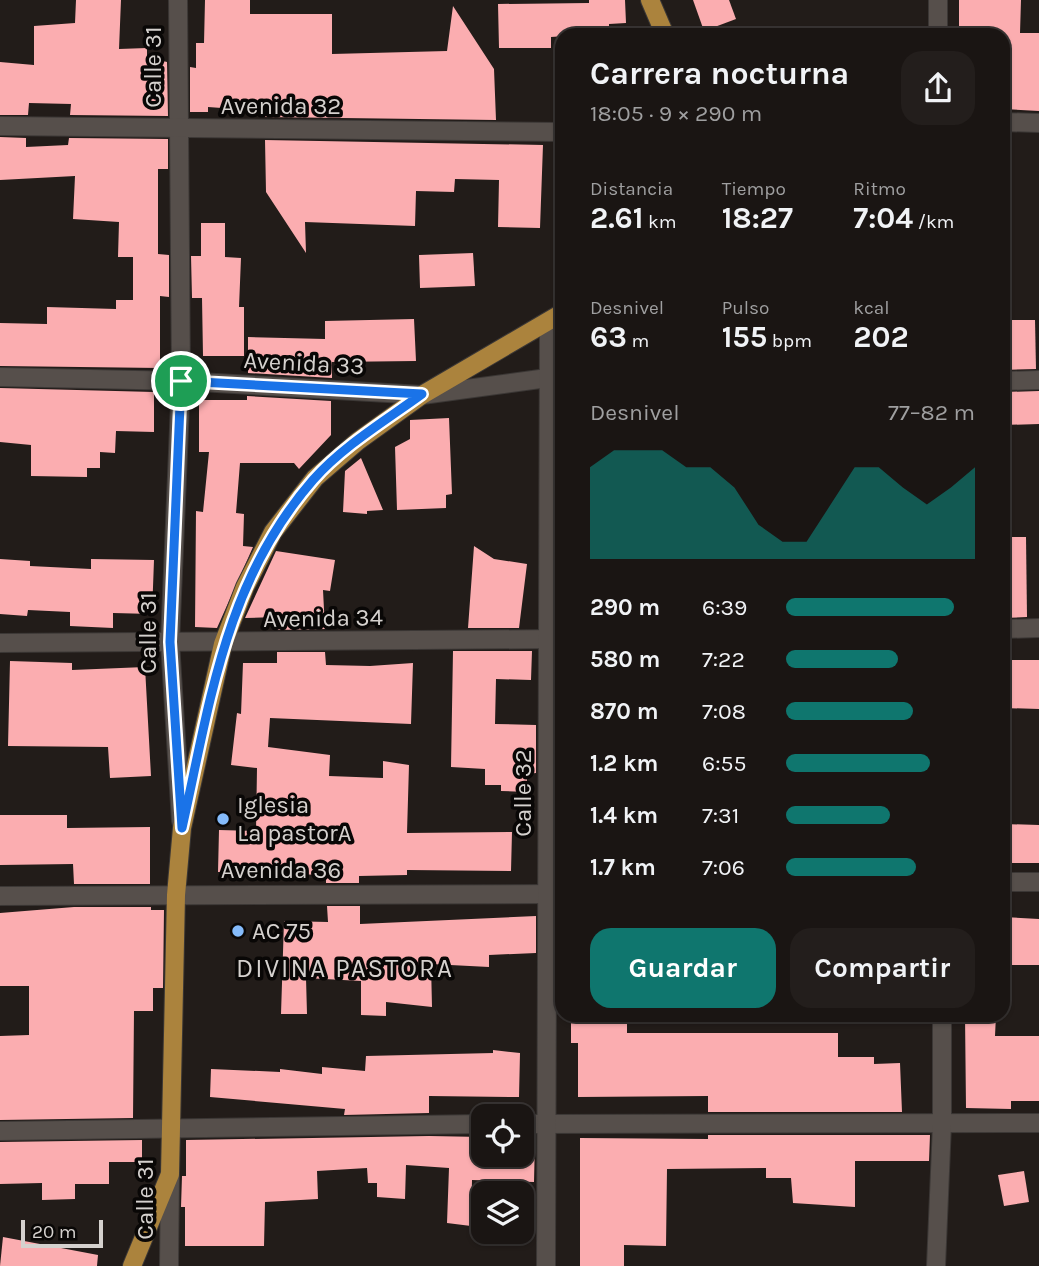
<!DOCTYPE html>
<html lang="es">
<head>
<meta charset="utf-8">
<style>
  body { margin:0; font-family:Karla,sans-serif; background:#231e1c; color:#f1f3f6; height:100vh; display:flex; flex-direction:column; font-size:26px; white-space:nowrap }
  * { box-sizing:border-box; margin:0 }
  p { font-size:23px; color:#9f9fa0 }
  .icon { flex:none; width:38px; height:38px; fill:none; stroke:currentColor; stroke-width:2; stroke-linecap:round; stroke-linejoin:round }
  .map { position:relative; flex:1; overflow:hidden }
  .details { position:absolute; left:555px; top:28px; width:455px; height:994px; display:flex; flex-direction:column; background:#1a1513; border-radius:21px; box-shadow:0 2px 5px #0004,0 0 0 2px #383433 }
  .details>* { flex:none }
  .fabs { position:absolute; left:471px; top:1104px; display:grid; gap:14px }
  .fabs a { display:grid; place-items:center; width:63px; height:63px; border-radius:14px; background:#1a1513; box-shadow:0 2px 5px #0004,0 0 0 2px #383433; font-size:35px }
  .scale { position:absolute; left:21px; bottom:18px; width:82px; box-sizing:border-box; padding-left:7px; border:4px solid #d5d1ce; border-top:0; font-size:19px; line-height:24px; white-space:nowrap; color:#d5d1ce; -webkit-text-stroke:5px #090706; paint-order:stroke }
  .pin { position:absolute; display:grid; place-items:center; width:60px; height:60px; color:#fff; margin:-30px; border:4px solid #fff; border-radius:50%; box-shadow:0 2px 7px #0007 }
  .round { display:grid; place-items:center; flex:none; width:74px; height:74px; border-radius:21px; background:#231e1c }
  .headline { display:flex; align-items:center; justify-content:space-between; height:119px; padding:0 35px }
  h1 { font-size:32px; font-weight:700; line-height:52px }
  .metrics { display:grid; grid-template-columns:repeat(3,1fr); gap:10px; height:119px; padding:7px 35px }
  .metrics div { display:grid; align-content:center }
  .metrics b { font-size:30px; font-weight:700 }
  .metrics small { font-size:19px; font-weight:400 }
  .metrics p { font-size:19px }
  .chart { height:196px; padding:14px 35px }
  .chart p { display:flex; justify-content:space-between }
  .chart svg { width:100%; height:126px; margin-top:7px; fill:#0f766e; opacity:.7 }
  .action { display:flex; gap:14px; margin-top:auto; padding:14px 35px }
  .action a { flex:1; height:80px; border-radius:21px; background:#0f766e; color:#fff; font-size:28px; font-weight:700; line-height:80px; text-align:center }
  .action a+a { background:#231e1c; color:#f1f3f6 }
  ul { padding:0 35px; list-style:none; font-size:23px }
  li { display:grid; grid-template-columns:112px 84px 1fr; align-items:center; height:52px }
  li i { height:18px; border-radius:9px; background:#0f766e }
  .map>svg:first-child { display:block }
  .building { fill:#fbadb0 }
  .lines { fill:none; stroke-linecap:round; stroke-linejoin:round }
  .minor-casing { stroke:#3b3735; stroke-width:20 }
  .major-casing { stroke:#3b3735; stroke-width:20 }
  .minor { stroke:#564f4b; stroke-width:18 }
  .major { stroke:#ab833d; stroke-width:18 }
  .route-casing { stroke:#fff; stroke-width:14 }
  .route { stroke:#1a73e8; stroke-width:9 }
  .poi-dot { fill:#85bbfb; stroke:#090706; stroke-width:2.5 }
  .labels { text-anchor:middle; dominant-baseline:central; stroke-width:7; stroke-linejoin:round; paint-order:stroke }
  .street-label { font-size:24px; fill:#d5d1ce; stroke:#090706 }
  .poi-label { font-size:24px; fill:#d5d1ce; stroke:#090706; text-anchor:start }
  .neighbourhood-label { font-size:26px; letter-spacing:2px; fill:#d5d1ce; stroke:#090706 }
</style>
</head>
<body>
<div class="map">
<svg width="1039" height="1266" viewBox="0 0 1039 1266">
  <rect width="100%" height="100%" fill="#221c19"/>
  <g class="building">
    <polygon points="76,0 121,0 119,49 147,48 147,57 167,62 168,116 70,115 71,104 29,103 28,115 0,115 0,62 34,65 34,26 75,23"/>
    <polygon points="205,0 250,0 250,14 332,14 332,54 447,51 453,6 494,69 496,120 265,117 264,111 208,107 208,112 190,112 190,67 196,68 196,43 204,43"/>
    <polygon points="589,0 625,0 626,23 609,24 609,33 551,37 551,48 499,48 498,4 589,3"/>
    <polygon points="693,0 729,0 736,19 704,31"/>
    <polygon points="959,0 1021,0 1020,33 1039,33 1039,111 1003,109 1003,35 959,35"/>
    <polygon points="0,137 26,138 26,147 68,145 69,138 168,139 168,169 158,169 158,254 169,255 169,297 160,296 160,368 0,366 0,323 47,324 47,307 116,309 116,300 133,300 133,257 118,257 119,222 73,219 75,176 0,180"/>
    <polygon points="265,140 543,145 540,228 498,227 499,180 455,179 454,192 416,191 415,226 305,222 306,253 266,192"/>
    <polygon points="201,223 225,223 225,257 241,258 239,307 244,307 244,356 203,356 202,298 192,298 191,256 201,256"/>
    <polygon points="473,253 475,286 420,288 419,255"/>
    <polygon points="414,319 416,361 332,362 332,378 248,373 248,337 325,339 325,321"/>
    <polygon points="1003,320 1035,320 1036,369 1003,370"/>
    <polygon points="0,388 154,392 154,432 116,431 115,453 100,452 100,468 87,468 87,477 31,476 31,445 0,442"/>
    <polygon points="1039,391 1039,424 1003,425 1003,392"/>
    <polygon points="247,396 331,401 331,435 299,469 294,463 240,463 236,513 244,514 243,546 253,547 217,628 195,627 196,511 203,512 209,452 199,452 199,400 247,400"/>
    <polygon points="449,418 452,494 446,495 446,508 397,510 395,447 410,439 410,420"/>
    <polygon points="361,458 383,510 367,511 367,514 343,512 345,471"/>
    <polygon points="1003,537 1026,537 1027,617 1003,618"/>
    <polygon points="474,546 494,559 527,564 519,628 468,628"/>
    <polygon points="276,551 335,560 330,591 323,590 325,629 276,630 276,617 245,618"/>
    <polygon points="0,559 30,561 30,566 91,569 91,559 154,560 152,614 113,613 113,628 70,626 70,612 28,610 27,616 0,614"/>
    <polygon points="453,651 532,651 531,680 496,679 495,724 536,725 536,773 527,774 527,792 501,791 501,785 485,785 485,769 451,767"/>
    <polygon points="277,652 325,652 326,665 370,666 413,663 411,724 270,718 268,747 330,755 329,776 383,778 383,761 409,765 407,833 512,832 511,871 407,870 407,875 359,876 359,883 326,883 326,875 218,872 219,830 256,831 257,768 231,765 237,713 241,714 243,663 277,663"/>
    <polygon points="1003,660 1039,660 1039,709 1003,708"/>
    <polygon points="10,661 72,663 72,670 145,667 151,776 110,778 108,747 8,746"/>
    <polygon points="0,815 67,815 67,828 150,827 150,884 74,884 73,864 0,865"/>
    <polygon points="1003,824 1039,825 1039,863 1003,863"/>
    <polygon points="327,906 360,906 360,924 536,916 536,953 489,955 489,967 431,964 432,1007 386,1002 386,1016 361,1015 361,981 306,978 307,1014 281,1014 284,921 328,922"/>
    <polygon points="74,907 151,907 151,910 164,910 163,988 153,988 153,1011 134,1011 133,1118 0,1120 0,1036 29,1035 29,986 0,986 0,913"/>
    <polygon points="1003,917 1039,919 1039,965 1010,965 1011,953 1003,953"/>
    <polygon points="965,1015 996,1015 995,1036 1039,1036 1039,1101 1011,1101 1011,1109 966,1108"/>
    <polygon points="571,1017 595,1017 595,1023 627,1024 627,1033 838,1033 838,1057 874,1057 874,1064 900,1063 902,1112 708,1112 708,1096 578,1097 578,1043 571,1043"/>
    <polygon points="493,1050 520,1053 519,1097 429,1096 429,1113 344,1115 345,1109 210,1097 211,1069 280,1072 280,1069 322,1074 322,1067 365,1071 366,1056 493,1053"/>
    <polygon points="708,1135 930,1135 929,1161 855,1161 855,1207 793,1203 791,1178 766,1178 766,1168 667,1169 666,1246 624,1245 624,1266 580,1266 580,1138 708,1139"/>
    <polygon points="429,1136 483,1137 483,1155 522,1155 522,1138 535,1138 534,1182 472,1180 471,1226 447,1223 449,1168 406,1165 405,1199 377,1197 377,1183 368,1183 367,1168 317,1171 318,1199 265,1202 264,1246 185,1246 185,1207 181,1207 182,1176 186,1176 186,1140"/>
    <polygon points="142,1140 142,1162 109,1162 109,1184 75,1184 75,1199 42,1200 42,1183 0,1184 0,1142"/>
    <polygon points="1024,1171 1029,1202 1004,1206 998,1175"/>
    <polygon points="3,1237 98,1255 97,1266 0,1266"/>
  </g>
  <g class="lines">
    <g class="minor-casing">
      <g id="minor">
        <polyline points="178,0 181,381 170,642 181,821"/>
        <polyline points="938,0 938,35"/>
        <polyline points="1003,122 1039,123"/>
        <polyline points="0,126 562,132"/>
        <polyline points="0,377 181,381 422,395 562,376"/>
        <polyline points="1003,381 1039,380"/>
        <polyline points="1003,629 1039,628"/>
        <polyline points="0,643 562,639"/>
        <polyline points="1003,882 1039,882"/>
        <polyline points="0,896 562,894"/>
        <polyline points="522,1124 1039,1123"/>
        <polyline points="0,1131 483,1124"/>
        <polyline points="169,1266 170,1175"/>
        <polyline points="546,1266 549,321"/>
        <polyline points="936,1266 942,1124 942,1015"/>
      </g>
    </g>
    <g class="major-casing">
      <g id="major">
        <polyline points="650,0 665,35"/>
        <polyline points="132,1266 170,1174 176,895 182,828 223,644 245,587 273,532 315,478 358,441 422,395 562,313"/>
      </g>
    </g>
    <use href="#minor" class="minor"/>
    <use href="#major" class="major"/>
  </g>
  <g class="lines">
    <g class="route-casing">
      <path id="route" d="M181,381L422,394C385,421 343,446 313,480C225,581 210,703 182,828L170,642Z"/>
    </g>
    <use href="#route" class="route"/>
  </g>
  <g class="poi-dot">
    <circle cx="223" cy="819" r="7"/>
    <circle cx="238" cy="931" r="7"/>
  </g>
  <g class="labels">
    <g class="street-label">
      <text transform="translate(153 67) rotate(-90)">Calle 31</text>
      <text x="281" y="106">Avenida 32</text>
      <text transform="translate(304 363) rotate(3)">Avenida 33</text>
      <text transform="translate(323 618) rotate(-1)">Avenida 34</text>
      <text transform="translate(148 633) rotate(-90)">Calle 31</text>
      <text transform="translate(523 793) rotate(-90)">Calle 32</text>
      <text x="281" y="870">Avenida 36</text>
      <text transform="translate(145 1199) rotate(-90)">Calle 31</text>
    </g>
    <g class="poi-label">
      <text x="237" y="805">Iglesia<tspan x="237" dy="28">La pastorA</tspan></text>
      <text x="252" y="931">AC 75</text>
    </g>
    <g class="neighbourhood-label">
      <text x="345" y="968">DIVINA PASTORA</text>
    </g>
  </g>
</svg>
<div class="fabs">
<a><svg class="icon" aria-label="locate" viewBox="0 0 24 24"><circle cx="12" cy="12" r="6"/><path d="M12 2v4M12 18v4M2 12h4M18 12h4"/></svg></a>
<a><svg class="icon" aria-label="layers" viewBox="0 0 24 24"><path d="M12 4l9 5-9 5-9-5zM3 14l9 5 9-5"/></svg></a>
</div>
<div class="scale">20 m</div>
<div class="pin" style="left:181px;top:381px;background:#1e9e55"><svg class="icon" aria-label="arrive" viewBox="0 0 24 24"><path d="M6 21V4h12l-3 4 3 4H6"/></svg></div>
<section class="details">
<div class="headline"><div><h1>Carrera nocturna</h1><p>18:05 · 9 × 290 m</p></div><a class="round"><svg class="icon" aria-label="share" viewBox="0 0 24 24"><path d="M12 15V3M7 8l5-5 5 5M5 13v7h14v-7"/></svg></a></div>
<div class="metrics">
<div><p>Distancia</p><b>2.61<small> km</small></b></div>
<div><p>Tiempo</p><b>18:27</b></div>
<div><p>Ritmo</p><b>7:04<small> /km</small></b></div>
</div>
<div class="metrics">
<div><p>Desnivel</p><b>63<small> m</small></b></div>
<div><p>Pulso</p><b>155<small> bpm</small></b></div>
<div><p>kcal</p><b>202</b></div>
</div>
<div class="chart"><p><span>Desnivel</span>77–82 m</p>
<svg viewBox="0 0 160 44" preserveAspectRatio="none"><path d="M0 44V12L10 6L20 6L30 6L40 12L50 12L60 19L70 32L80 38L90 38L100 25L110 12L120 12L130 19L140 25L150 19L160 12V44z"/></svg>
</div>
<ul>
<li><b>290 m</b>6:39<i style="width:89%"></i></li>
<li><b>580 m</b>7:22<i style="width:59%"></i></li>
<li><b>870 m</b>7:08<i style="width:67%"></i></li>
<li><b>1.2 km</b>6:55<i style="width:76%"></i></li>
<li><b>1.4 km</b>7:31<i style="width:55%"></i></li>
<li><b>1.7 km</b>7:06<i style="width:69%"></i></li>
</ul>
<div class="action"><a>Guardar</a><a>Compartir</a></div>
</section>
</div>
</body>
</html>
